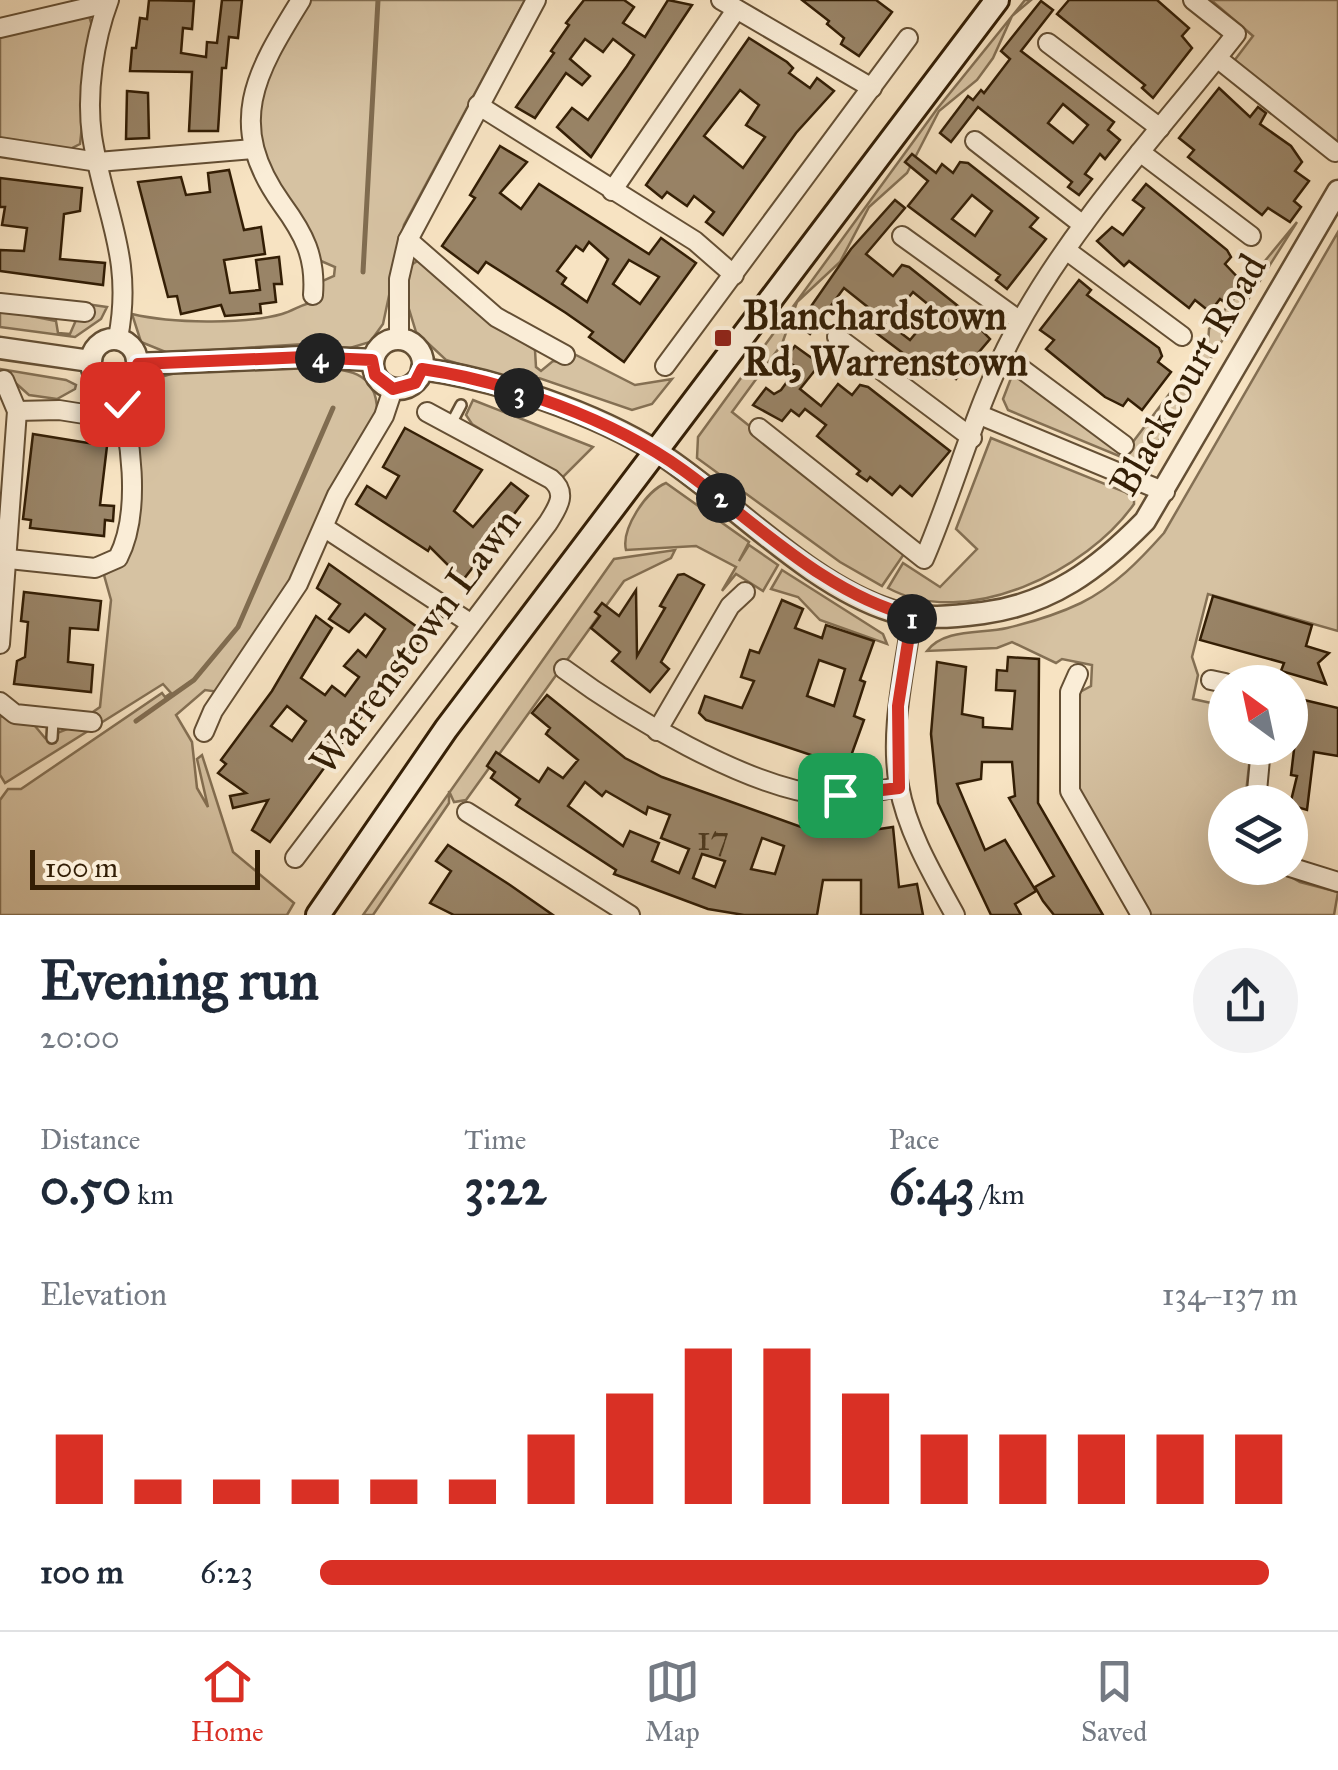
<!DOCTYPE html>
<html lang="en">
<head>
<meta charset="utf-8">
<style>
  body { margin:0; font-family:"IM FELL Great Primer",serif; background:#f2f2f3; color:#1f2937; height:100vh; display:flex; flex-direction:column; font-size:38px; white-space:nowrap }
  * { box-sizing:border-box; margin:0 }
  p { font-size:32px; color:#747a83 }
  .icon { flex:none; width:55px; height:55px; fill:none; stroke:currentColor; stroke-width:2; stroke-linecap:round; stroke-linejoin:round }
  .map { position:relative; height:915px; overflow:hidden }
  .sheet { display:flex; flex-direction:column; background:#fff; flex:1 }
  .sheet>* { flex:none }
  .needle { width:65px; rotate:327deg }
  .fabs { position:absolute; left:1208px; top:665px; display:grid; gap:20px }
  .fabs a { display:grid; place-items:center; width:100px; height:100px; border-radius:50%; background:#fff; box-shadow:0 10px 40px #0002; font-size:50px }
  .scale { position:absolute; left:30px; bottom:25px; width:230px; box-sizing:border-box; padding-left:10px; border:5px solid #331e05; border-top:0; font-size:28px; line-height:35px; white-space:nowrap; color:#331e05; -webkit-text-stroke:8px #faedd7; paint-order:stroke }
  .pin { position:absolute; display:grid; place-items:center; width:85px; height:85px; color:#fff; margin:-42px; border-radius:20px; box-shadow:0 5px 15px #0006 }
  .km { position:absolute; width:50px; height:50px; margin:-25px; border-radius:50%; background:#222; color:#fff; font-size:28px; line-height:50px; text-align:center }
  .round { display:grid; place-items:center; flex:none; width:105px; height:105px; border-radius:52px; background:#f2f2f3 }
  .summary { display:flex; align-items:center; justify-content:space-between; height:170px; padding:0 40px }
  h1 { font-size:55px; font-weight:700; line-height:75px }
  .figures { display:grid; grid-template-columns:repeat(3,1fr); gap:15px; height:170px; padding:10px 40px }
  .figures div { display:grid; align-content:center }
  .figures b { font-size:50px; font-weight:700 }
  .figures small { font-size:28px; font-weight:400 }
  .figures p { font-size:28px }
  .chart { height:280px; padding:20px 40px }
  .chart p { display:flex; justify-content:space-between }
  .chart svg { width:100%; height:180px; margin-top:10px; stroke:#d93025; stroke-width:6 }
  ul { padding:0 40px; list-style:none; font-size:32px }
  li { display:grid; grid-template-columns:160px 120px 1fr; align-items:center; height:75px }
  li i { height:25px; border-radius:12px; background:#d93025 }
  .menu { display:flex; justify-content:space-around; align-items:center; height:140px; border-top:2px solid #e0e1e3; background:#fff; font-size:28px; color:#747a83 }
  .menu a { display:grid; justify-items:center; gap:5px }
  .menu .active { color:#d93025 }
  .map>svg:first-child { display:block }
  .green { fill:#d6c2a2; stroke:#847054; stroke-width:2.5 }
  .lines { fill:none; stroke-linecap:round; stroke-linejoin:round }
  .stream { stroke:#806c50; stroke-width:5 }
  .building { fill:#998467; stroke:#331e05; stroke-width:2.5; fill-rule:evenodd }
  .service-casing { stroke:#644f34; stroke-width:14 }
  .minor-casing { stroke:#644f34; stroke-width:22 }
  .tertiary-casing { stroke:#644f34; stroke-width:25 }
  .secondary-casing { stroke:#331e05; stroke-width:28 }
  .service { stroke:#faedd7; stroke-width:9 }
  .minor { stroke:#faedd7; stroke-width:18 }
  .tertiary { stroke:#faedd7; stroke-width:20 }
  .secondary { stroke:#faedd7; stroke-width:22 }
  .route-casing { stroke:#fff; stroke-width:20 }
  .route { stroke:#d93025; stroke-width:12 }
  .poi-dot { fill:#8f2418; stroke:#faedd7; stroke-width:4 }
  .labels { text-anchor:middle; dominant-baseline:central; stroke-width:8; stroke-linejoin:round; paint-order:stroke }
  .number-label { font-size:35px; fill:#4c381e }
  .poi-label { font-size:40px; font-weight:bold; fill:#331e05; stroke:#faedd7; text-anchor:start }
  .street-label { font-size:40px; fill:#331e05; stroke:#faedd7 }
</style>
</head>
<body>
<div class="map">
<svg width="1338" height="915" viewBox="0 0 1338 915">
  <rect width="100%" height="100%" fill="#f7e3c2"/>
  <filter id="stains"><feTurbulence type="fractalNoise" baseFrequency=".002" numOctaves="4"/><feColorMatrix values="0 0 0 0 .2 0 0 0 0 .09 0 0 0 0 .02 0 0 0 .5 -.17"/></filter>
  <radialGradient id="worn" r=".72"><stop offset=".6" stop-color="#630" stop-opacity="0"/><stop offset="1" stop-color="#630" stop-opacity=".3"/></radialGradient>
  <g class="green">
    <path d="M309,0H525L404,225L383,324L370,342L350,348L305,344L168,353L141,342L132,314C170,323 244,325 282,314C295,310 303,303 318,301L320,282L334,276L335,267L321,261L260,148L258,93Z"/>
    <polygon points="1025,0 1031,0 1012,16 993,58 977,80 939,111 907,173 869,207 840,262 797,302 782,344 732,412 906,551 882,586 840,562 697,458 698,437 937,109"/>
    <polygon points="1211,0 1338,0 1338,145 1234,61 1253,36"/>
    <polygon points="89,16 93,29 80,144 70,149 0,139 0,33"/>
    <polygon points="1297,222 1143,466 1008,410 1003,399 1013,373 1123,455 1208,343 1209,329"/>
    <path d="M1338,232V631L1208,594L1192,657L1198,675L1193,699L1225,706V748H1251L1245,802H1225V868H1275L1300,882L1338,892L1334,915H1151L1077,788L1080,692L1091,686L1092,665L1062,659L1056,663L1012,642L997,648L927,651C944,628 982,634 1007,628C1032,622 1058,614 1081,603C1115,586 1139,561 1164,533Z"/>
    <polygon points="419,260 494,324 535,350 536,367 541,371 553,361 569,363 576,355 635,385 672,379 652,404 632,410 539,378 523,383 446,360 416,332 405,296 408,267"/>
    <polygon points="93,305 107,307 101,319 75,337 0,327 0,310 56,321 58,333 70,334 76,320 91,317"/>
    <path d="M305,367C340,369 377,367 377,411L301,566L219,692L205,690L176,715L192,742L197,788L208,807L197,759L202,755L233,852L294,903L287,915H0V800L8,789H21L162,693L165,697L171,693L163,684L5,783L0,775V716L35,726L45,738L70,728L100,707L111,600L104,575L121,565L138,391C162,361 267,368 305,367Z"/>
    <polygon points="0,369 66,380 76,385 75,389 57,399 29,395"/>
    <polygon points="473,400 593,447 561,479 472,424 466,415"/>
    <path d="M991,438L1125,492L1134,498V504C1088,570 967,631 888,588L903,563L940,587L977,549L956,529Z"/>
    <path d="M666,483L749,542L739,561L749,545L778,565L763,591L736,574L722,591L736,567L696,546L626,550C621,529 646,491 666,483Z"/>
    <polygon points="675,550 671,558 624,581 466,800 454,802 449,791 449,803 373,915 363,915 614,559"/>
    <polygon points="782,570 883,634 887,644 820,620 798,597 771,589"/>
  </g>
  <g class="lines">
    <g class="stream">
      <polyline points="363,272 378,0"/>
      <polyline points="136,721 194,680 238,627 333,408"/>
    </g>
  </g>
  <g class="building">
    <polygon points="149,0 194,1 192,29 183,28 181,53 206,57 207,42 217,43 222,0 242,0 238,38 229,37 226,68 222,68 218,131 189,131 192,72 130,71 132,48 136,48 140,18 147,19"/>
    <polygon points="584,0 624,0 634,7 623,23 645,37 668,0 692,5 591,157 557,127 572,108 588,120 627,66 634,55 613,39 603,52 585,39 570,59 590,76 582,85 566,73 535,118 516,107 554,53 551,51 569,25 566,23"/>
    <polygon points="802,0 876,0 892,12 859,56 841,44 844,38 827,24 829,21"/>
    <polygon points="1069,0 1157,0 1189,28 1182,36 1192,48 1153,98 1142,88 1145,85 1057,14"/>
    <path d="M1041,1L1053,10L1021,51L1114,122L1108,130L1120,140L1105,159L1100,154L1085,174L1092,179L1079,195L1068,187L1072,182L978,107L951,142L940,133L968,96L973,100L981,90L984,93L1010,59L1001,51ZM1063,104L1088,125L1073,143L1048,123Z"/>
    <path d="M749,38L787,62L793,68L789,73L810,88L817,78L834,91L796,133L723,235L706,222L714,212L694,196L687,206L667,192L662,198L646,185ZM740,90L759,105L746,125L765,137L743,168L704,136Z"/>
    <polygon points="1219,88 1250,117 1258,107 1266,113 1260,124 1291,146 1302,162 1295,171 1309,181 1294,201 1301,207 1290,222 1268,208 1262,215 1188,157 1194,150 1179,138"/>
    <polygon points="127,91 148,93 149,138 126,139"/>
    <path d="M500,146L527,162L500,193L521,209L539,184L649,254L661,238L696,263L624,362L589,337L593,332L566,313L486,262L478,273L442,246L475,198L470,195ZM589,242L608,259L587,302L562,284L566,278L557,271L576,246L583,251ZM629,260L659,277L640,304L613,284Z"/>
    <path d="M912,154L936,173L942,164L953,173L960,162L968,163L1038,218L1030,227L1046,239L1007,289L996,280L1000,275L908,206L928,181L905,162ZM972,195L992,211L975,236L952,219Z"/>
    <polygon points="229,170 244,230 261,227 265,254 224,260 230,293 260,290 256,260 279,257 282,284 274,284 276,302 260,304 261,313 225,316 221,305 181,314 177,296 168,297 138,182 181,177 186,195 210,192 208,173"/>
    <polygon points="0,178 82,188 80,211 64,214 60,259 105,263 103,285 0,271 0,250 24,251 27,228 2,225 5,207 0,207"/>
    <polygon points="1146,184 1227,250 1231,257 1225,264 1245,285 1227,304 1220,299 1210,312 1195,300 1189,308 1129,261 1124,266 1097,241 1112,227 1123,235 1144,208 1133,200"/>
    <path d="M895,200L905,208L866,254L893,276L902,265L909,267L958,306L990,339L956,379L943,369L936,378L875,332L861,318L869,308L844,288L810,334L798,325L851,249ZM913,292L935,310L910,340L888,323Z"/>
    <polygon points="1079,280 1091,290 1087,295 1159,348 1162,356 1158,362 1171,372 1142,410 1128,399 1123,406 1105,397 1046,349 1054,340 1040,330"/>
    <polygon points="795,346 820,364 800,389 821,406 838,384 852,395 860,385 868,387 950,451 912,496 900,486 892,495 870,477 867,481 857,474 860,471 817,436 826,425 805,409 799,416 791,410 782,421 753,405 766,388 774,394 781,390 797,368 785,359"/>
    <polygon points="405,428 482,470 454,511 473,527 511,483 528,496 463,580 430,547 428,551 356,504 367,486 386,498 399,476 383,467"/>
    <polygon points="33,434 107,446 100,505 114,506 113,521 105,520 104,536 30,528 31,520 23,519"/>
    <path d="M329,564L427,634L403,660L270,842L252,830L268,800L233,808L230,796L246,793L218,773L226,764L221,760L272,691L316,616L332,628L301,678L325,695L332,686L345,696L359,677L344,666L358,650L366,657L385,629L365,614L349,632L329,619L340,604L317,588ZM287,706L306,721L292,741L271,726Z"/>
    <polygon points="684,574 704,585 661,662 669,669 650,692 612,661 620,652 591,628 600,616 595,612 602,603 619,616 636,590 637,656 665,608 660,606 678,575"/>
    <polygon points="24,592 101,601 98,630 70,628 68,662 93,665 91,692 14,684 17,661 25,657 28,622 21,621"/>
    <polygon points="1213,596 1312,625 1306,646 1329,653 1318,663 1326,684 1281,671 1284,663 1200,640"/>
    <path d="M782,600L803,609L795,628L822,638L826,625L874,641L860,680L865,682L854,716L864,720L847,767L706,720L699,713L705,696L742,708L754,681L741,677L750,650L759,653ZM819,660L845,669L834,706L807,696Z"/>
    <polygon points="1008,657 1039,659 1038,803 1103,915 1054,915 1043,901 1035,887 1054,876 1009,798 1015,796 1012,762 982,762 981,779 957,784 985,850 1005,840 1036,891 1015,904 1021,915 991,915 938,803 931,734 937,662 966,667 962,714 983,718 983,727 1012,729 1015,691 996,690 997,670 1007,671"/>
    <path d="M547,695L625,758L662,777L804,828L839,835L893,827L899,887L917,884L923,915H861V880H823L817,915H744L708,909L614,874L616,870L516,805L520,799L491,778L495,772L487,766L496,752L539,782L548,768L563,778L578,760L546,734L550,728L532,713ZM585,782L602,796L606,791L646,814L648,807L670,815L661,838L689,849L679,873L652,861L659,843L630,831L623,846L568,806ZM762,838L784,846L775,874L751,869ZM702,854L725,861L715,887L693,878Z"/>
    <polygon points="1300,699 1338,708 1338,756 1314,752 1307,810 1290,805 1297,776 1291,775"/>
    <polygon points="448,845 510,885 553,915 454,915 430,903 451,871 436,861"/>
  </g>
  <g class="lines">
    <g class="service-casing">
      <g id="service">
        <polyline points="452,422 461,405"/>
        <polyline points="52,738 53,721"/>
      </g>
    </g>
    <g class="minor-casing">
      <g id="minor">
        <path d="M109,0C94,40 86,93 92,136C104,213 134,257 118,338"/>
        <path d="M301,0C255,74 225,124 282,204C304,234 316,257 313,295"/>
        <polyline points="721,0 872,88"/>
        <polyline points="0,28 107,3"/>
        <polyline points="1048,43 1160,128"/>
        <polyline points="1217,58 1335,152"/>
        <polyline points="478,105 695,241 734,275"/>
        <polyline points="975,141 1083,225"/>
        <polyline points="0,147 98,162 253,149"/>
        <polyline points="1140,152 1251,236"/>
        <polyline points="612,191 736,10"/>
        <polyline points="902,236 1020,321"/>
        <polyline points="408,240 496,317 565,355"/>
        <polyline points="1066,250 1182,336"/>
        <polyline points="0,303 85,312"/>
        <polyline points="837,337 972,438"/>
        <polyline points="399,339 399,279 408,240 536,0"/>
        <polyline points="1003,355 1124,445"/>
        <polyline points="665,366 908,38"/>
        <polyline points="17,411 59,410 97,416"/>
        <polyline points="980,415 1165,492"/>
        <path d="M759,428L924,559C956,485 976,404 1014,333C1073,223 1160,131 1236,34L1193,0"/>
        <polyline points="325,528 470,623"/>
        <path d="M9,559L95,568L118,558C142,512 131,433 116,385"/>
        <path d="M912,615C905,671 889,729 899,786C907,831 933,875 955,915"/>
        <polyline points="0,644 17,411 4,380"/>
        <path d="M564,669C626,715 746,787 823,795C847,798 875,791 899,787"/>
        <polyline points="1078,674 1070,692 1070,791 1141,915"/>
        <polyline points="1211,680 1225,683"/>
        <polyline points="0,702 15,714 92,722"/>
        <polyline points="657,731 730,606 745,592"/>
        <polyline points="204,732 213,711 298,584 337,495 384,416 393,389"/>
        <polyline points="1256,802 1261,748"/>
        <polyline points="467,812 630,915"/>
        <path d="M295,858L548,523C558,507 568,493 551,479L427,412"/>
        <polyline points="1290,867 1338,882"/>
      </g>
    </g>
    <g class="tertiary-casing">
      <g id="tertiary">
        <circle cx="114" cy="362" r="23"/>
        <circle cx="398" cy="364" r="25"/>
        <polyline points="0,348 90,361"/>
        <polyline points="138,364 305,357 373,360"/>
        <path d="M422,369C497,379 595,413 659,453C732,500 808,585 892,611C922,620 952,617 983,613C1051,604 1098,569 1145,521L1338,191"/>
      </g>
    </g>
    <g class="secondary-casing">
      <polyline id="secondary" points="318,915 446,729 997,0"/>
    </g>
    <use href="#service" class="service"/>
    <use href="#minor" class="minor"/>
    <use href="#tertiary" class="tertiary"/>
    <use href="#secondary" class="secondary"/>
  </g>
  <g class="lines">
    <g class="route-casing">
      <path id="route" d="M122,404L116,386L133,376L138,364L305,357L372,360L375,375L393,389L415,383L422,369C506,381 614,420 683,470C754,521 825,594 912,616L898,706L899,788L840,795"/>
    </g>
    <use href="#route" class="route"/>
  </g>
  <rect class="poi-dot" x="713" y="328" width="20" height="20" rx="5"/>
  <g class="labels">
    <g class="number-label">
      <text x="713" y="838">17</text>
    </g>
    <g class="poi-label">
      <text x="743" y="315">Blanchardstown<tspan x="743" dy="46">Rd, Warrenstown</tspan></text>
    </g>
    <g class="street-label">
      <text transform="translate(1188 375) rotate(-60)">Blackcourt Road</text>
      <text transform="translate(415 641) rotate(-53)">Warrenstown Lawn</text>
    </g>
  </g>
  <rect width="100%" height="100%" filter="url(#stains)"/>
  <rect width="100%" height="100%" fill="url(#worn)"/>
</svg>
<div class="fabs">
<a><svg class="needle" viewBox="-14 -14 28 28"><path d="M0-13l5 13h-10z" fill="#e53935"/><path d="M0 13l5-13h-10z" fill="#747a83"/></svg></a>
<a><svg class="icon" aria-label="layers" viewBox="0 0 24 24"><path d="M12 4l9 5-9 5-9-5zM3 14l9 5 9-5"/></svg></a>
</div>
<div class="scale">100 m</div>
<div class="pin" style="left:840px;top:795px;background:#1e9e55"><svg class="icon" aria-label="arrive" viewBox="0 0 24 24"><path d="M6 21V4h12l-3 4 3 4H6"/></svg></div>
<div class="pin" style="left:122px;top:404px;background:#d93025"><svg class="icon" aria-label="check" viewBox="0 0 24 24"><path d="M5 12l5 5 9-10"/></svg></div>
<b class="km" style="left:912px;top:619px">1</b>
<b class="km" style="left:721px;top:498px">2</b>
<b class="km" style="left:519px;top:393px">3</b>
<b class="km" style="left:320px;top:358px">4</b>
</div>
<section class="sheet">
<div class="summary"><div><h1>Evening run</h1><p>20:00</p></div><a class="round"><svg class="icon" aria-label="share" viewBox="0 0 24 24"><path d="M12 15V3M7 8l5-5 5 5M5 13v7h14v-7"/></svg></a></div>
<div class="figures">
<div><p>Distance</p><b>0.50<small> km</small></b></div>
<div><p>Time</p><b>3:22</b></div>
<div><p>Pace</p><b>6:43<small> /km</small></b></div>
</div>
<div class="chart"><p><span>Elevation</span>134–137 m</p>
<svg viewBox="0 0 160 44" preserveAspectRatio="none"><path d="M5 44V27M15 44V38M25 44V38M35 44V38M45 44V38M55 44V38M65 44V27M75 44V17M85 44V6M95 44V6M105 44V17M115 44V27M125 44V27M135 44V27M145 44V27M155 44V27"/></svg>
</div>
<ul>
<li><b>100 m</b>6:23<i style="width:97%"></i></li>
</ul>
</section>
<nav class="menu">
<a class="active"><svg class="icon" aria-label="home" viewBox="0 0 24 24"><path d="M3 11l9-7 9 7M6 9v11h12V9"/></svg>Home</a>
<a><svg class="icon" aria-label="map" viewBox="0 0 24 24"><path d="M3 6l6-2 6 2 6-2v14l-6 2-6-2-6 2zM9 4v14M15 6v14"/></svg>Map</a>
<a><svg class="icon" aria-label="saved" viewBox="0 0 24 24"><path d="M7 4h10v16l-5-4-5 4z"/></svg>Saved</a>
</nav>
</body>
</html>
